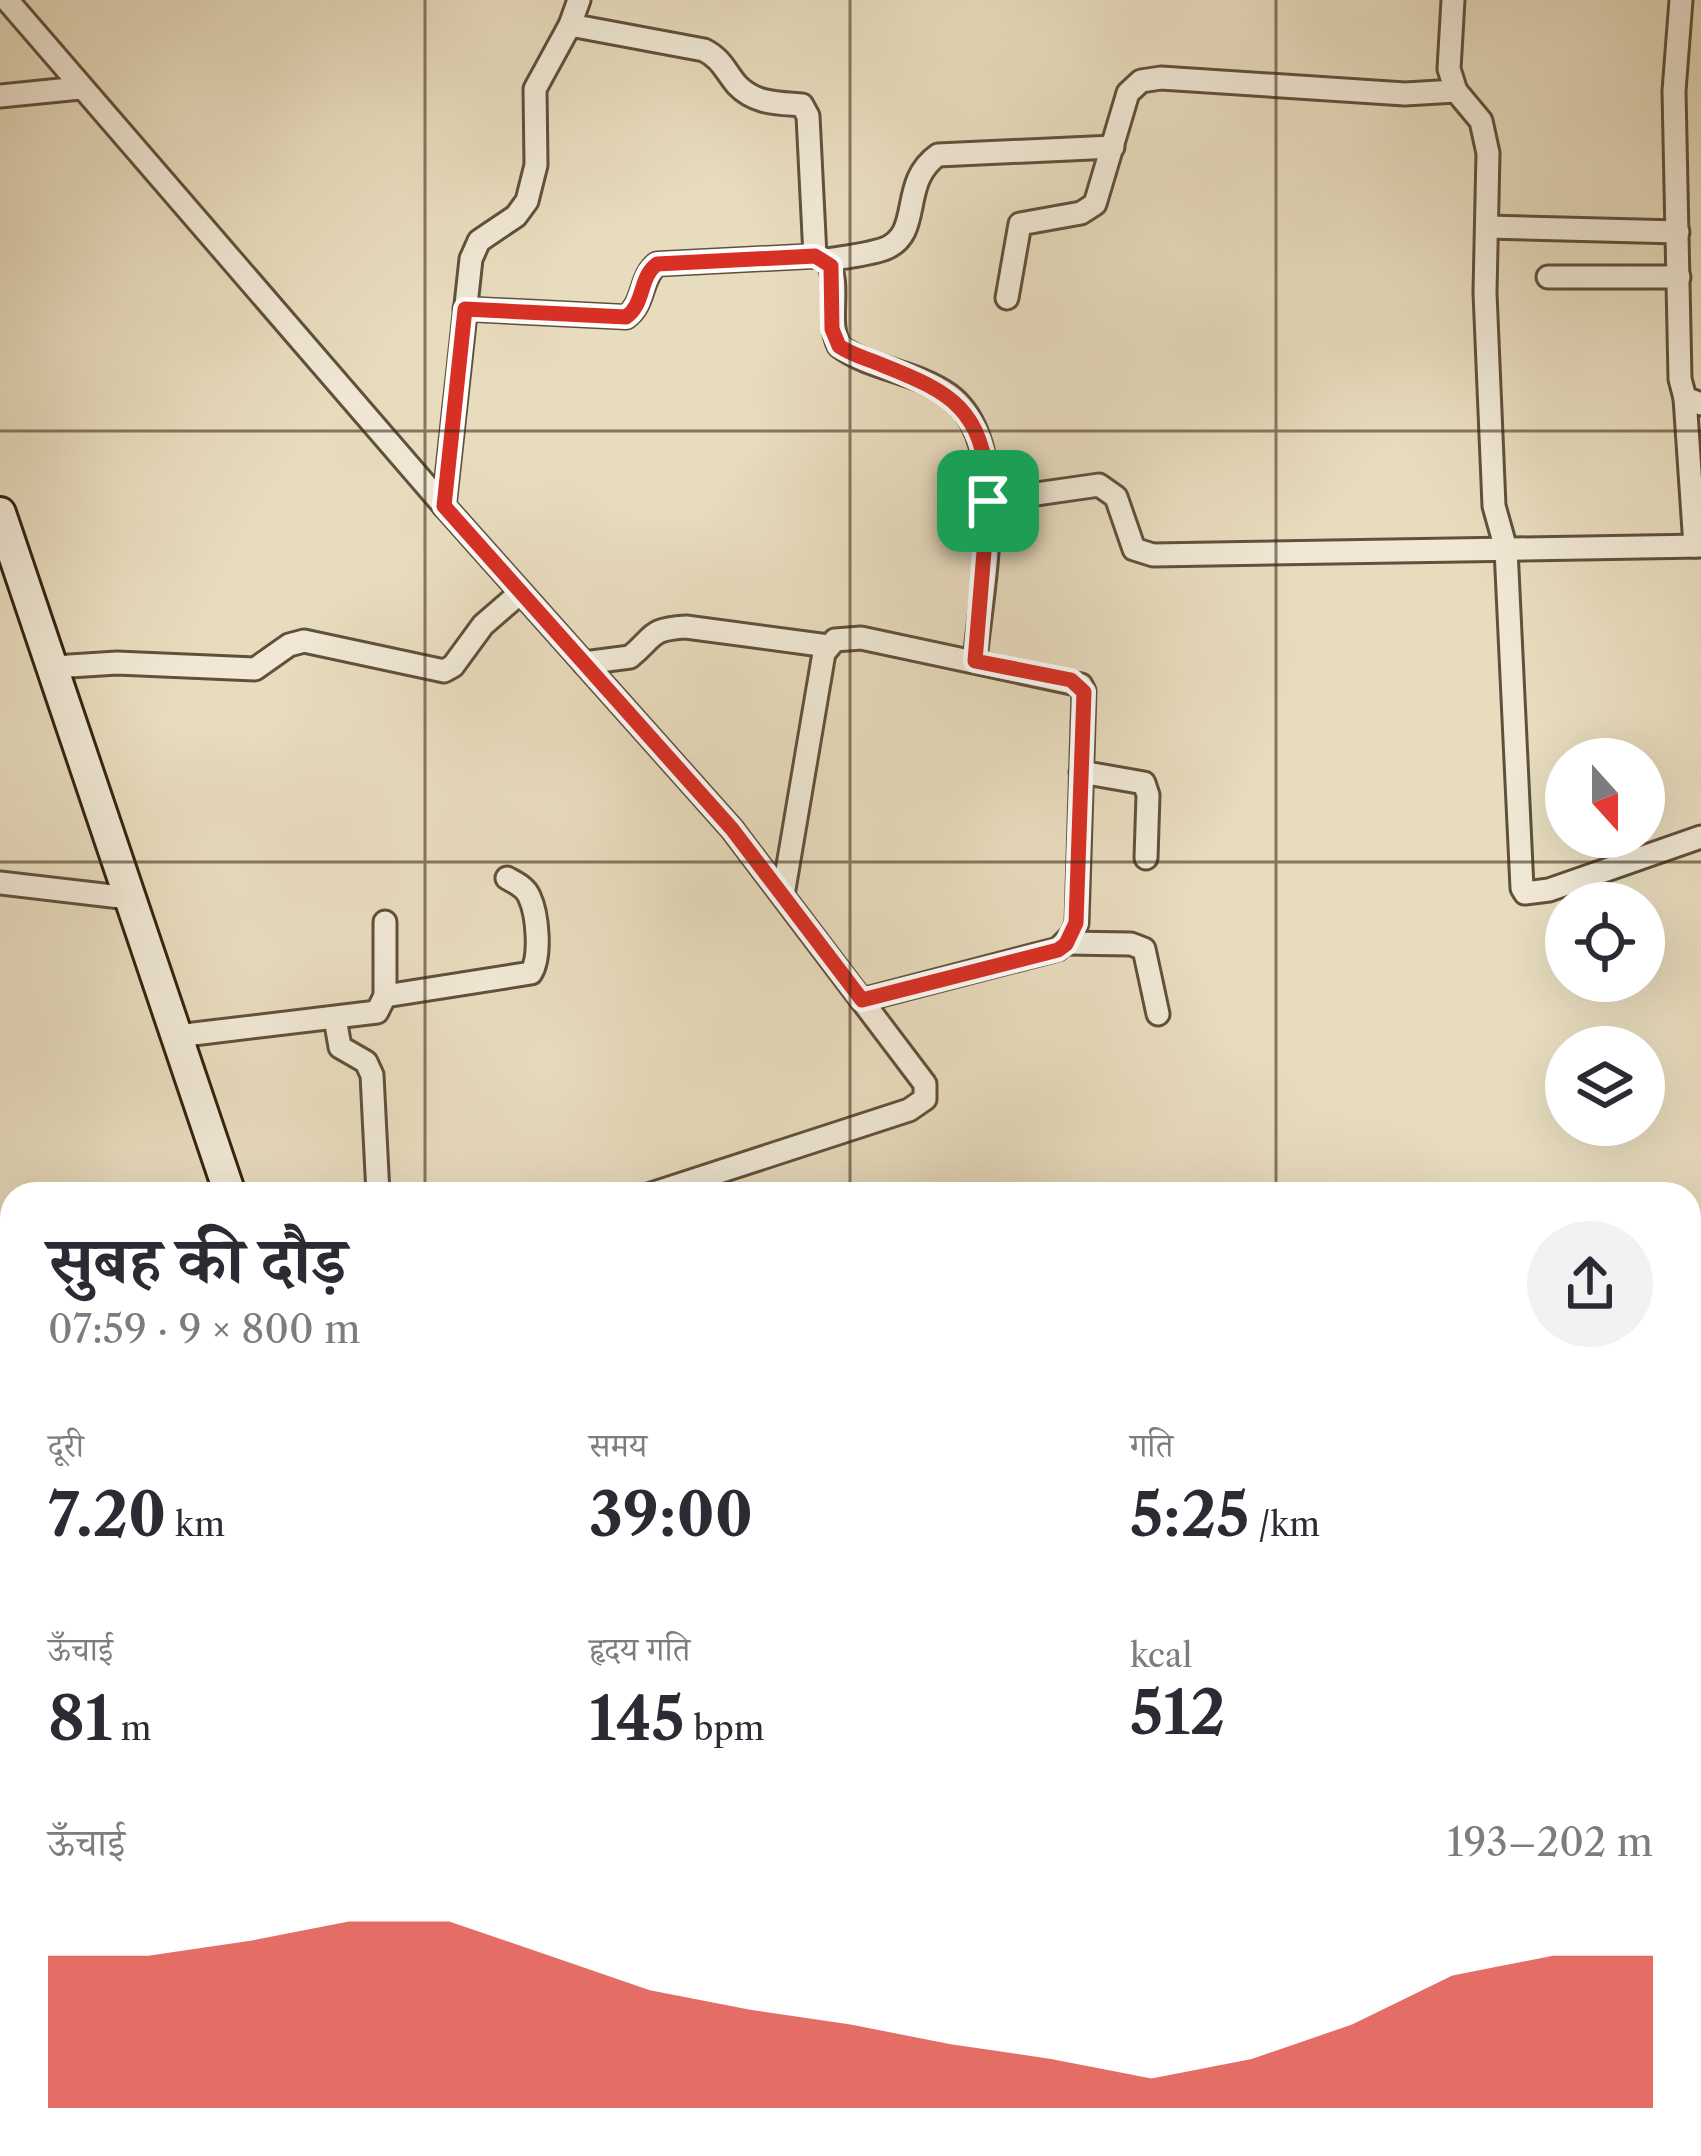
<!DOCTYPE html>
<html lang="hi">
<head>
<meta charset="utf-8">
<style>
  body { margin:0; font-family:"Libre Caslon Text","Noto Serif Devanagari",serif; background:#f2f2f3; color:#2b2b33; height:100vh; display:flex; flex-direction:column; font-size:45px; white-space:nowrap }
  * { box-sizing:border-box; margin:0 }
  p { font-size:39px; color:#7c7c81 }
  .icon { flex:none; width:66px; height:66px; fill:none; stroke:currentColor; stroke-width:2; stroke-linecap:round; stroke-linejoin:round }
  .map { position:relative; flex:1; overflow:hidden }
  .panel { position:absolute; left:0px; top:1182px; width:1701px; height:975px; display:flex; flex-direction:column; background:#fff; border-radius:36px 36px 0 0; box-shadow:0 12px 48px #0002 }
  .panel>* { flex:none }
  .needle { width:78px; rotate:159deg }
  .buttons { position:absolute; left:1545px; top:738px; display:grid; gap:24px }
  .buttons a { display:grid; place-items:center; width:120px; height:120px; border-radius:50%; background:#fff; box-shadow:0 12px 48px #0002; font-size:60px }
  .pin { position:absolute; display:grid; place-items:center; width:102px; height:102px; color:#fff; margin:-51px; border-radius:24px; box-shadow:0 6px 18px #0006 }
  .round { display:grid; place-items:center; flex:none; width:126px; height:126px; border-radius:63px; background:#f2f2f3 }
  .headline { display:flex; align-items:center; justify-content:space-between; height:204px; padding:0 48px }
  h1 { font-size:66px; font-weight:700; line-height:90px }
  .figures { display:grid; grid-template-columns:repeat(3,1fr); gap:18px; height:204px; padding:12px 48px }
  .figures div { display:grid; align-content:center }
  .figures b { font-size:60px; font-weight:700 }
  .figures small { font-size:33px; font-weight:400 }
  .figures p { font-size:33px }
  .chart { height:336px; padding:24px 48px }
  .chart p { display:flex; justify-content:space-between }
  .chart svg { width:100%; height:216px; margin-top:12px; fill:#d93025; opacity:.7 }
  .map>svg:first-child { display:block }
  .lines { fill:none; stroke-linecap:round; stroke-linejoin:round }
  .minor-casing { stroke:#61513b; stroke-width:27 }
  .secondary-casing { stroke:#34230f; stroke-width:36 }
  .minor { stroke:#f0e8d5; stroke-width:21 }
  .secondary { stroke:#f0e8d5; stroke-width:30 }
  .rail { stroke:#34230f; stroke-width:6; stroke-dasharray:21 21; stroke-linecap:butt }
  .route-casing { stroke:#fff; stroke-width:24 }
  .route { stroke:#d93025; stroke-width:15 }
  .grid { fill:none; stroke:#34230f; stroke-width:3; stroke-opacity:0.55 }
</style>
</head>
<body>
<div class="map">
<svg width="1701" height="2156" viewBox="0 0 1701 2156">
  <rect width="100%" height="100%" fill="#e8dcbe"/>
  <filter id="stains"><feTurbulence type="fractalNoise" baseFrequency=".00167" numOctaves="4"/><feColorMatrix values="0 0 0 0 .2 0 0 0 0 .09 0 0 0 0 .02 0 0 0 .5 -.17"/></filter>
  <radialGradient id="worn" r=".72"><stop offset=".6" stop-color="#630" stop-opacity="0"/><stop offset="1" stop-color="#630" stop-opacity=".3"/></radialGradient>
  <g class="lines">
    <g class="minor-casing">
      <g id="minor">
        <polyline points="7,0 444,506 732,829 925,1084 925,1099 909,1110 651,1194"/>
        <polyline points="1453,0 1449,69 1456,91 1481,121 1488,153 1485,293 1494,506 1506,549 1522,888 1525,893 1549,890 1701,837"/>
        <polyline points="1681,0 1674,91 1680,379 1685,398 1701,404"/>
        <path d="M570,25L704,50C722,59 725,71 737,85C755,104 778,103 802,105L808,116L815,256"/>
        <polyline points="0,96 80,88"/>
        <polyline points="1487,227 1678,232"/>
        <path d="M827,260C845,257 866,255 884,249C924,234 898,183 938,155L1113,147"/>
        <polyline points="1548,277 1679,277"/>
        <polyline points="1007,298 1020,224 1081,213 1095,204 1128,93 1141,81 1161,78 1405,94 1456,91"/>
        <path d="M465,309L626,317C645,304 640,277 657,264L815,256L827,260C842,286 826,319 839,346C871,370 916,371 949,395C1014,443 981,591 975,661"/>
        <polyline points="1685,398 1695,546"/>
        <polyline points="988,501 1099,485 1116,497 1134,549 1153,555 1701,546"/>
        <polyline points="444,506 471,259 479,241 516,216 527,201 536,165 535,89 570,25 579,0"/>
        <path d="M584,663L630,657C655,637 648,629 686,627L828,646"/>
        <polyline points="54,667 117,663 255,669 289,645 304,641 444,671 453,666 483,625 520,593"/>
        <polyline points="1081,772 1144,783 1148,795 1146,858"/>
        <polyline points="0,883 129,898"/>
        <polyline points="783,895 824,653 835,640 861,638 1081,685 1084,691 1077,923 1072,935 1058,949 862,1000"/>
        <polyline points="1066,943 1131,944 1144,949 1158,1014"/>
        <path d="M385,996L531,973C541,957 538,915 529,896C525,887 516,883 507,878"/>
        <polyline points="335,1018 340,1047 366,1062 372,1075 378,1194"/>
        <polyline points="177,1036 377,1012 385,996 385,922"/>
        <polyline points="1689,1412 1701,1408"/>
        <polyline points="1689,1540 1701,1536"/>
        <polyline points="0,1590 12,1590"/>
        <polyline points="1689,1826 1701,1833"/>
        <polyline points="0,1851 12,1847"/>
        <polyline points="1689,2068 1701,2066"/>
        <polyline points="1640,2145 1644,2156"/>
        <polyline points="668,2156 673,2145"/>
        <polyline points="1070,2156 1072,2145"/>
      </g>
    </g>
    <g class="secondary-casing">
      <g id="secondary">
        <polyline points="0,513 230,1194"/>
        <polyline points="825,2145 855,2156"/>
      </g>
    </g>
    <use href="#minor" class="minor"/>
    <use href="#secondary" class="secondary"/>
    <g class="rail">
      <polyline points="1689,1256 1701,1252"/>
      <polyline points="0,1831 12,1827"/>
    </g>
  </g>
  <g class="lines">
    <g class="route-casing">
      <path id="route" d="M815,256L831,266L832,329L839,346C852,355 868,359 882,365C953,393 982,409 989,491L975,661L1071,680L1084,692L1076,923L1066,944L1058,950L862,1000L732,829L444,506L465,309L626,317C645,304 639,277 657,264Z"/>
    </g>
    <use href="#route" class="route"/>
  </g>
  <path class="grid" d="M425,0V1194M850,0V1194M1276,0V1194M0,431H1701M0,862H1701M0,1294H12M1689,1294H1701M0,1725H12M1689,1725H1701M425,2145V2156M850,2145V2156M1276,2145V2156"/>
  <rect width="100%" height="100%" filter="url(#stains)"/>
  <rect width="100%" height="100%" fill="url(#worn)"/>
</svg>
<div class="buttons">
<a><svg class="needle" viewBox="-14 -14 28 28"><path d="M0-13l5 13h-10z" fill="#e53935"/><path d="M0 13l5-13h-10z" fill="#7c7c81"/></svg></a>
<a><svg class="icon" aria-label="locate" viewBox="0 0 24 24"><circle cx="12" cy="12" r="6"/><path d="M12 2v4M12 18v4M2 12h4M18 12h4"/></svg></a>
<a><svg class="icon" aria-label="layers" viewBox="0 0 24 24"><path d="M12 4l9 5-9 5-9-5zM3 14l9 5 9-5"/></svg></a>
</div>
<div class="pin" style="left:988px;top:501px;background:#1e9e55"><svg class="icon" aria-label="arrive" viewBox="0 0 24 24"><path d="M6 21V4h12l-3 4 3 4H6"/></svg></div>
<section class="panel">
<div class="headline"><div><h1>सुबह की दौड़</h1><p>07:59 · 9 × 800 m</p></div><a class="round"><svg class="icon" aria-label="share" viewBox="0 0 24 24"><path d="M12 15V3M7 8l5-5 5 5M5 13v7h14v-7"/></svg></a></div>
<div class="figures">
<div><p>दूरी</p><b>7.20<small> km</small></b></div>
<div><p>समय</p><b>39:00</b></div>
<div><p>गति</p><b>5:25<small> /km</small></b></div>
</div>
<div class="figures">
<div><p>ऊँचाई</p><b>81<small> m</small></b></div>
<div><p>हृदय गति</p><b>145<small> bpm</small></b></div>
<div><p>kcal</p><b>512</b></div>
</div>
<div class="chart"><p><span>ऊँचाई</span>193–202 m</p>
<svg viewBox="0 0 160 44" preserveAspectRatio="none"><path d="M0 44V13L10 13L20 10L30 6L40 6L50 13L60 20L70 24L80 27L90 31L100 34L110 38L120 34L130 27L140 17L150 13L160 13V44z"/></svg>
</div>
</section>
</div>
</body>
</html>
